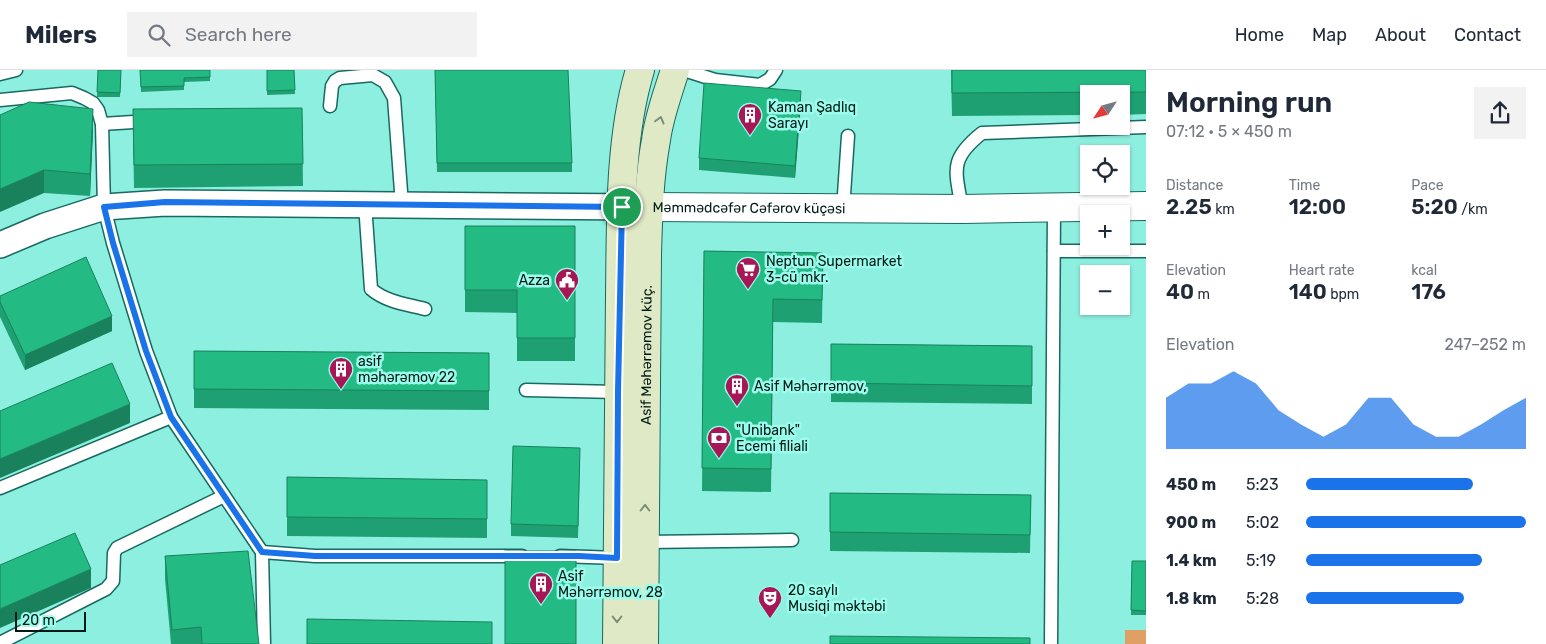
<!DOCTYPE html>
<html lang="en">
<head>
<meta charset="utf-8">
<style>
  body { margin:0; font-family:Rubik,sans-serif; background:#f2f2f3; color:#1f2937; height:100vh; display:flex; flex-direction:column; font-size:19px; white-space:nowrap }
  * { box-sizing:border-box; margin:0 }
  p { font-size:16px; color:#747a83 }
  .icon { flex:none; width:28px; height:28px; fill:none; stroke:currentColor; stroke-width:2; stroke-linecap:round; stroke-linejoin:round }
  .map { position:relative; flex:1; overflow:hidden }
  .panel { display:flex; flex-direction:column; background:#fff; width:400px }
  .panel>* { flex:none }
  .needle { width:32px; rotate:234deg }
  .tools { position:absolute; left:1080px; top:15px; display:grid; gap:10px }
  .tools a { display:grid; place-items:center; width:50px; height:50px; border-radius:0px; background:#fff; box-shadow:0 1px 4px #0004; font-size:25px }
  .scale { position:absolute; left:15px; bottom:12px; width:71px; box-sizing:border-box; padding-left:5px; border:2px solid #001a16; border-top:0; font-size:14px; line-height:18px; white-space:nowrap; color:#001a16; -webkit-text-stroke:4px #9bfcec; paint-order:stroke }
  .pin { position:absolute; display:grid; place-items:center; width:42px; height:42px; color:#fff; margin:-21px; border:2px solid #fff; border-radius:50%; box-shadow:0 1px 5px #0007 }
  .round { display:grid; place-items:center; flex:none; width:52px; height:52px; border-radius:0px; background:#f2f2f3 }
  .headline { display:flex; align-items:center; justify-content:space-between; height:85px; padding:0 20px }
  h1 { font-size:28px; font-weight:600; line-height:38px }
  .figures { display:grid; grid-template-columns:repeat(3,1fr); gap:8px; height:85px; padding:5px 20px }
  .figures div { display:grid; align-content:center }
  .figures b { font-size:21px; font-weight:600 }
  .figures small { font-size:14px; font-weight:400 }
  .figures p { font-size:14px }
  .chart { height:140px; padding:10px 20px }
  .chart p { display:flex; justify-content:space-between }
  .chart svg { width:100%; height:90px; margin-top:5px; fill:#1a73e8; opacity:.7 }
  ul { padding:0 20px; list-style:none; font-size:16px }
  li { display:grid; grid-template-columns:80px 60px 1fr; align-items:center; height:38px }
  li i { height:12px; border-radius:6px; background:#1a73e8 }
  header { display:flex; align-items:center; gap:30px; box-sizing:border-box; height:70px; padding:0 25px; background:#fff; border-bottom:1px solid #e0e1e3 }
  header strong { font-size:24px }
  nav { display:flex; gap:28px; margin-inline-start:auto; font-size:18px }
  .search { width:350px; height:45px; background:#f2f2f3; display:flex; align-items:center; gap:12px; box-sizing:border-box; padding:0 18px; border-radius:0px; color:#747a83; font-size:19px }
  main { display:flex; flex:1; min-height:0 }
  .map>svg:first-child { display:block }
  .pitch { fill:#e0a065 }
  .lines { fill:none; stroke-linecap:round; stroke-linejoin:round }
  .service-casing { stroke:#18695f; stroke-width:15 }
  .minor-casing { stroke:#18695f; stroke-width:28 }
  .tertiary-casing { stroke:#18695f; stroke-width:30 }
  .secondary-casing { stroke:#18695f; stroke-width:30 }
  .service { stroke:#fff; stroke-width:12 }
  .minor { stroke:#fff; stroke-width:25 }
  .tertiary { stroke:#fff; stroke-width:28 }
  .secondary { stroke:#e0e9c6; stroke-width:28 }
  .wall { fill:#1fa072 }
  .shaded-wall { fill:#19825c }
  .building { fill:#24ba84; stroke:#19825c }
  .oneway { stroke:#7b8c77 }
  .route-casing { stroke:#fff; stroke-width:10 }
  .route { stroke:#1a73e8; stroke-width:6 }
  .labels { text-anchor:middle; dominant-baseline:central; stroke-width:5; stroke-linejoin:round; paint-order:stroke }
  .poi-label { font-size:14px; fill:#001a16; stroke:#9bfcec; text-anchor:start }
  .street-label { font-size:14px; fill:#001a16; stroke:#9bfcec }
</style>
</head>
<body>
<header>
<strong>Milers</strong>
<div class="search"><svg class="icon" aria-label="search" viewBox="0 0 24 24"><circle cx="10" cy="10" r="6"/><path d="M15 15l6 6"/></svg>Search here</div>
<nav><a>Home</a><a>Map</a><a>About</a><a>Contact</a></nav>
</header>
<main>
<div class="map">
<svg width="1146" height="574" viewBox="0 0 1146 574">
  <rect width="100%" height="100%" fill="#8defdf"/>
  <rect class="pitch" x="1125" y="560" width="21" height="14"/>
  <g class="lines">
    <g class="service-casing">
      <g id="service">
        <polyline points="684,0 715,10 760,15 770,9 776,0"/>
        <polyline points="0,4 16,0"/>
        <polyline points="0,30 72,23 84,28 93,33 98,40 102,54 104,137 113,173 146,281 171,347 262,482 264,574"/>
        <polyline points="330,36 332,16 335,11 340,8 373,5 385,12 394,28 402,135"/>
        <polyline points="102,54 149,51"/>
        <path d="M365,134L371,219C386,232 406,234 425,239"/>
        <polyline points="843,139 848,66"/>
        <path d="M962,139C956,101 948,90 982,63L1146,57"/>
        <polyline points="1054,181 1146,181"/>
        <polyline points="526,320 618,322"/>
        <polyline points="0,418 171,347"/>
        <polyline points="645,472 792,470"/>
        <polyline points="262,482 315,486 522,486"/>
        <polyline points="560,486 617,488"/>
        <polyline points="0,573 106,519 113,511 114,483 117,478 224,426"/>
        <polyline points="1051,574 1054,138"/>
      </g>
    </g>
    <g class="minor-casing">
      <polyline id="minor" points="0,175 45,156 104,137 165,133 641,137"/>
    </g>
    <g class="tertiary-casing">
      <g id="tertiary">
        <path id="s1" d="M649,137L962,139L1146,136"/>
      </g>
    </g>
    <g class="secondary-casing">
      <g id="secondary">
        <path d="M617,574C617,458 618,342 620,226C621,154 619,69 640,0"/>
        <path id="s2" d="M644,574L647,185C648,147 649,108 656,70C659,46 668,23 675,0"/>
      </g>
    </g>
    <use href="#service" class="service"/>
    <use href="#minor" class="minor"/>
    <use href="#tertiary" class="tertiary"/>
    <use href="#secondary" class="secondary"/>
  </g>
  <g class="wall">
    <polygon points="98,0 121,0 120,27 97,27"/>
    <polygon points="140,0 210,0 210,11 184,12 184,20 141,22"/>
    <polygon points="267,0 294,0 295,24 267,25"/>
    <polygon points="435,0 572,93 572,102 437,102"/>
    <polygon points="951,0 1146,0 1146,44 1121,45 1121,24 1089,24 1089,45 952,46"/>
    <polygon points="801,33 795,108 699,100 699,88"/>
    <polygon points="302,38 303,116 134,118 133,62"/>
    <polygon points="0,45 93,61 90,126 44,123"/>
    <polygon points="465,156 575,156 575,291 517,291 517,243 465,242"/>
    <polygon points="704,181 823,183 822,253 773,252 771,422 702,421"/>
    <polygon points="0,226 112,261 25,300 0,247"/>
    <polygon points="831,274 1032,276 1032,334 831,332"/>
    <polygon points="194,281 489,283 489,340 194,338"/>
    <polygon points="580,390 578,468 511,466 511,454"/>
    <polygon points="287,407 487,410 487,468 287,466"/>
    <polygon points="830,423 1031,425 1030,483 830,481"/>
    <polygon points="165,486 259,574 171,574 165,509"/>
    <polygon points="1132,491 1146,491 1146,545 1131,545"/>
  </g>
  <g class="shaded-wall">
    <polygon points="801,21 801,33 795,108 795,96"/>
    <polygon points="93,39 93,61 90,126 90,104"/>
    <polygon points="44,100 44,123 0,142 0,119"/>
    <polygon points="112,246 112,261 25,300 25,285"/>
    <polygon points="130,334 130,353 0,408 0,389"/>
    <polygon points="91,499 91,518 0,558 0,539"/>
  </g>
  <g class="building">
    <polygon points="98,0 121,0 120,23 97,22"/>
    <polygon points="140,0 210,0 210,7 184,8 184,16 141,17"/>
    <polygon points="267,0 294,0 295,20 267,21"/>
    <polygon points="435,0 568,0 572,93 437,93"/>
    <polygon points="952,0 1146,0 1146,22 952,23"/>
    <polygon points="704,13 801,21 795,96 699,88"/>
    <polygon points="29,32 93,39 90,104 44,100 0,119 0,45"/>
    <polygon points="302,38 303,94 134,95 133,39"/>
    <polygon points="465,156 575,156 575,268 517,268 517,220 465,220"/>
    <polygon points="704,181 823,183 822,230 773,229 771,399 702,398"/>
    <polygon points="86,187 112,246 25,285 0,232 0,226"/>
    <polygon points="831,274 1032,276 1032,316 831,313"/>
    <polygon points="194,281 489,283 489,321 194,319"/>
    <polygon points="112,293 130,334 0,389 0,341"/>
    <polygon points="513,376 580,378 578,456 511,454"/>
    <polygon points="287,407 487,410 487,449 287,447"/>
    <polygon points="830,423 1031,425 1030,465 830,462"/>
    <polygon points="75,463 91,499 0,539 0,495"/>
    <polygon points="248,481 259,574 202,574 201,557 172,560 165,486"/>
    <rect x="505" y="481" width="71" height="93"/>
    <polygon points="1132,491 1146,491 1146,541 1131,540"/>
    <polygon points="307,549 492,552 492,574 307,574"/>
    <polygon points="830,566 1030,568 1030,574 830,574"/>
  </g>
  <defs><path id="oneway-chevron" d="M-2-3.5L2.5 0L-2 3.5" fill="none" stroke-width="1.6" stroke-linecap="round" stroke-linejoin="round" transform="scale(1.25)"/></defs>
  <g class="oneway">
    <use href="#oneway-chevron" transform="translate(660 50) rotate(-75)"/>
    <use href="#oneway-chevron" transform="translate(645 438) rotate(-90)"/>
    <use href="#oneway-chevron" transform="translate(617 549) rotate(90)"/>
  </g>
  <g class="lines">
    <g class="route-casing">
      <polygon id="route" points="165,132 622,137 618,322 617,488 579,486 315,486 262,482 171,347 146,281 113,173 104,137"/>
    </g>
    <use href="#route" class="route"/>
  </g>
  <defs>
    <g id="building-pin" transform="scale(1.25)"><path d="M0 17L-7.5 6A9.5 9.5 0 1 1 7.5 6Z" fill="#a71755" stroke="#9bfcec"/><path d="M-4-6H4V6H1V3H-1V6H-4ZM-2.5-4.3h1.7v1.8h-1.7ZM.8-4.3h1.7v1.8H.8ZM-2.5-1h1.7V.8h-1.7ZM.8-1h1.7V.8H.8Z" fill="#fff"/></g>
    <g id="supermarket-pin" transform="scale(1.25)"><path d="M0 17L-7.5 6A9.5 9.5 0 1 1 7.5 6Z" fill="#a71755" stroke="#9bfcec"/><path d="M-6-5.5h2.5l.6 2H6L4.5 2H-2.5L-4.4-4H-6ZM-1.5 3.2a1.3 1.3 0 1 0 .1 0ZM3 3.2a1.3 1.3 0 1 0 .1 0Z" fill="#fff"/></g>
    <g id="civic-pin" transform="scale(1.25)"><path d="M0 17L-7.5 6A9.5 9.5 0 1 1 7.5 6Z" fill="#a71755" stroke="#9bfcec"/><path d="M-.6-6.5H3V-4.5H.6V-3L4-1V1h2V6H-6V1h2V-1L-.6-3ZM-1.2 2.5V6h2.4V2.5Z" fill="#fff"/></g>
    <g id="bank-pin" transform="scale(1.25)"><path d="M0 17L-7.5 6A9.5 9.5 0 1 1 7.5 6Z" fill="#a71755" stroke="#9bfcec"/><path d="M-6-4H6V4H-6ZM0-2.3a2.3 2.3 0 1 0 0 4.6a2.3 2.3 0 1 0 0-4.6Z" fill="#fff"/></g>
    <g id="theatre-pin" transform="scale(1.25)"><path d="M0 17L-7.5 6A9.5 9.5 0 1 1 7.5 6Z" fill="#a71755" stroke="#9bfcec"/><path d="M-5-5.5Q0-4 5-5.5V0Q5 5 0 6Q-5 5-5 0ZM-3.3-2.5H-1v1.5H-3.3ZM1-2.5H3.3v1.5H1ZM-2.8 1Q0 5.5 2.8 1Z" fill="#fff"/></g>
  </defs>
  <g fill-rule="evenodd">
    <use href="#building-pin" x="750" y="45"/>
    <use href="#supermarket-pin" x="748" y="199"/>
    <use href="#civic-pin" x="567" y="210"/>
    <use href="#building-pin" x="341" y="299"/>
    <use href="#building-pin" x="737" y="316"/>
    <use href="#bank-pin" x="719" y="368"/>
    <use href="#building-pin" x="541" y="514"/>
    <use href="#theatre-pin" x="770" y="528"/>
  </g>
  <g class="labels">
    <g class="poi-label">
      <text x="768" y="37">Kaman Şadlıq<tspan x="768" dy="16">Sarayı</tspan></text>
      <text x="766" y="191">Neptun Supermarket<tspan x="766" dy="16">3-cü mkr.</tspan></text>
      <text x="550" y="210" text-anchor="end">Azza</text>
      <text x="358" y="291">asif<tspan x="358" dy="16">məhərəmov 22</tspan></text>
      <text x="754" y="316">Asif Məhərrəmov,</text>
      <text x="736" y="360">"Unibank"<tspan x="736" dy="16">Ecemi filiali</tspan></text>
      <text x="558" y="506">Asif<tspan x="558" dy="16">Məhərrəmov, 28</tspan></text>
      <text x="788" y="520">20 saylı<tspan x="788" dy="16">Musiqi məktəbi</tspan></text>
    </g>
    <g class="street-label">
      <text stroke="none"><textPath href="#s1" startOffset="100">Məmmədcəfər Cəfərov küçəsi</textPath></text>
      <text stroke="none"><textPath href="#s2" startOffset="289">Asif Məhərrəmov küç.</textPath></text>
    </g>
  </g>
</svg>
<div class="tools">
<a><svg class="needle" viewBox="-14 -14 28 28"><path d="M0-13l5 13h-10z" fill="#e53935"/><path d="M0 13l5-13h-10z" fill="#747a83"/></svg></a>
<a><svg class="icon" aria-label="locate" viewBox="0 0 24 24"><circle cx="12" cy="12" r="6"/><path d="M12 2v4M12 18v4M2 12h4M18 12h4"/></svg></a>
<a>+</a>
<a>−</a>
</div>
<div class="scale">20 m</div>
<div class="pin" style="left:622px;top:137px;background:#1e9e55"><svg class="icon" aria-label="arrive" viewBox="0 0 24 24"><path d="M6 21V4h12l-3 4 3 4H6"/></svg></div>
</div>
<section class="panel">
<div class="headline"><div><h1>Morning run</h1><p>07:12 · 5 × 450 m</p></div><a class="round"><svg class="icon" aria-label="share" viewBox="0 0 24 24"><path d="M12 15V3M7 8l5-5 5 5M5 13v7h14v-7"/></svg></a></div>
<div class="figures">
<div><p>Distance</p><b>2.25<small> km</small></b></div>
<div><p>Time</p><b>12:00</b></div>
<div><p>Pace</p><b>5:20<small> /km</small></b></div>
</div>
<div class="figures">
<div><p>Elevation</p><b>40<small> m</small></b></div>
<div><p>Heart rate</p><b>140<small> bpm</small></b></div>
<div><p>kcal</p><b>176</b></div>
</div>
<div class="chart"><p><span>Elevation</span>247–252 m</p>
<svg viewBox="0 0 160 44" preserveAspectRatio="none"><path d="M0 44V19L10 12L20 12L30 6L40 12L50 25L60 32L70 38L80 32L90 19L100 19L110 32L120 38L130 38L140 32L150 25L160 19V44z"/></svg>
</div>
<ul>
<li><b>450 m</b>5:23<i style="width:76%"></i></li>
<li><b>900 m</b>5:02<i style="width:100%"></i></li>
<li><b>1.4 km</b>5:19<i style="width:80%"></i></li>
<li><b>1.8 km</b>5:28<i style="width:72%"></i></li>
</ul>
</section>
</main>
</body>
</html>
